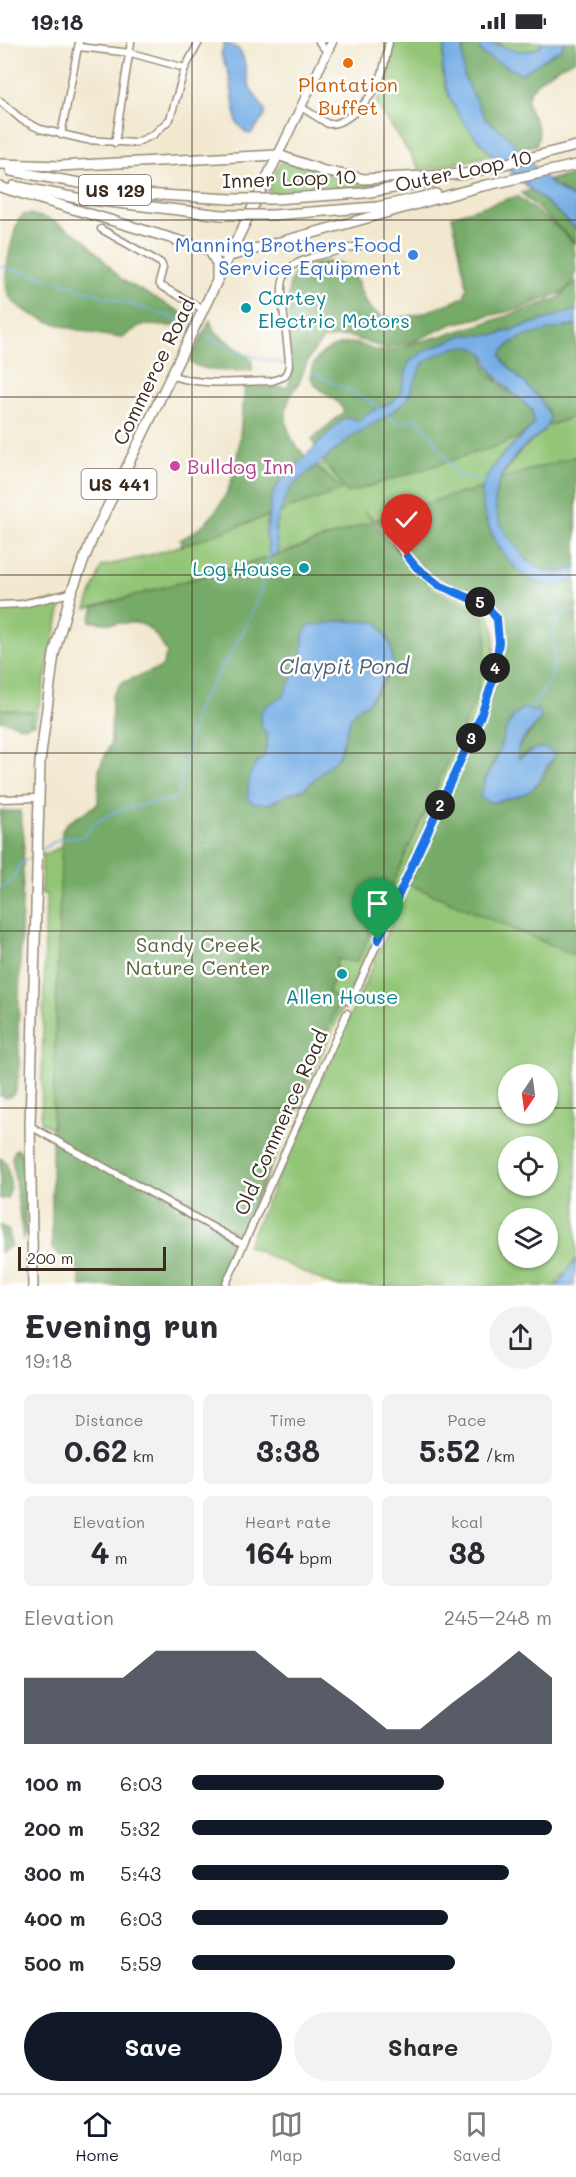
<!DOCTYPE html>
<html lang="en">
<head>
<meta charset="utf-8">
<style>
  body { margin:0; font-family:Mali,sans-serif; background:#f2f2f3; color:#2b2b33; height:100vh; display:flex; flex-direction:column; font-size:22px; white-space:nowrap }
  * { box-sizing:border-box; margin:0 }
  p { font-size:20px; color:#7c7c81 }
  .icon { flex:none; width:33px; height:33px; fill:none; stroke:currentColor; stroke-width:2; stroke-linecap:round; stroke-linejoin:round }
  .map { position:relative; height:1244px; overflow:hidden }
  .details { display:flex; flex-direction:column; background:#fff; flex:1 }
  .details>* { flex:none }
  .needle { width:39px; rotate:193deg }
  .controls { position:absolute; left:498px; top:1022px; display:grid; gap:12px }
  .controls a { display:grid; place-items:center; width:60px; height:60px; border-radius:50%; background:#fff; box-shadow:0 2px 4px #0004; font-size:30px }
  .scale { position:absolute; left:18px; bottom:15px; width:148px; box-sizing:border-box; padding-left:6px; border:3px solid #3b2a1e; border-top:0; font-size:16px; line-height:21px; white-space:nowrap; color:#3b2a1e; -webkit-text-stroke:4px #fff; paint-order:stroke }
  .pin { position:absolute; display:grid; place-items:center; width:51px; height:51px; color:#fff; margin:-62px -26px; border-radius:50% 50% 50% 0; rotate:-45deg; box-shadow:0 0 6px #0007 }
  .pin .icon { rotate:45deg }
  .km { position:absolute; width:30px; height:30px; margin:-15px; border-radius:50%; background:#222; color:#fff; font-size:16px; line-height:30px; text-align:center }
  .round { display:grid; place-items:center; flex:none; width:63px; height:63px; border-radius:32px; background:#f2f2f3 }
  .head { display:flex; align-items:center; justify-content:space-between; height:102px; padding:0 24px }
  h1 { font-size:33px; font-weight:700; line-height:45px }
  .figures { display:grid; grid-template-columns:repeat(3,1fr); gap:9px; height:102px; padding:6px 24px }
  .figures div { display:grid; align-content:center; border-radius:9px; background:#f2f2f3; text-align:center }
  .figures b { font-size:30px; font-weight:700 }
  .figures small { font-size:16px; font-weight:400 }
  .figures p { font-size:16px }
  .chart { height:168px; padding:12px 24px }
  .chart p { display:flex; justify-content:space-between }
  .chart svg { width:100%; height:108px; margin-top:6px; fill:#111827; opacity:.7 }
  .action { display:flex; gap:12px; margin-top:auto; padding:12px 24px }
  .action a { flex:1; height:69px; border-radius:36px; background:#111827; color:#fff; font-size:24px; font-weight:700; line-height:69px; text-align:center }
  .action a+a { background:#f2f2f3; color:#2b2b33 }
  ul { padding:0 24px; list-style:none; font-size:20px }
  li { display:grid; grid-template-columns:96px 72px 1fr; align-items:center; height:45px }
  li i { height:15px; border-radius:8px; background:#111827 }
  .status { display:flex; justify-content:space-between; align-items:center; height:42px; padding:0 30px; background:#fff; direction:ltr }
  .status svg { height:16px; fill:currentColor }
  .menu { display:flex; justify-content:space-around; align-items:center; height:84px; border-top:2px solid #e1e1e2; background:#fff; font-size:16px; color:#7c7c81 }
  .menu a { display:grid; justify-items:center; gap:3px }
  .menu .active { color:#111827 }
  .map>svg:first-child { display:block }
  .green { fill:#92c576; stroke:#66784a; stroke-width:1.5; fill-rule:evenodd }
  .forest { fill:#75aa67; stroke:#586a42; stroke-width:1.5; fill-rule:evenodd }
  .water { fill:#76aee5; stroke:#586c82; stroke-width:1.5 }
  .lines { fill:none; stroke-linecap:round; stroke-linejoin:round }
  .stream { stroke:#76aee5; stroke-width:1.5 }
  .minor-casing { stroke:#968976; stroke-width:9 }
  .major-casing { stroke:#968976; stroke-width:11 }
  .highway-casing { stroke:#968976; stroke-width:12 }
  .minor { stroke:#fff; stroke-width:6 }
  .major { stroke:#fff; stroke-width:8 }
  .highway { stroke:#fff; stroke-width:9 }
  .highway-bridge-casing { stroke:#968976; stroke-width:12; stroke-linecap:butt }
  .highway-bridge { stroke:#fff; stroke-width:9 }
  .route-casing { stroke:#fff; stroke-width:12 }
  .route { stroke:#1a73e8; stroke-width:8 }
  .grid { fill:none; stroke:#3b2a1e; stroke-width:1.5; stroke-opacity:0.55 }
  .food-dot { fill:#e8710a; stroke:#fff; stroke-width:2 }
  .shop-dot { fill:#3f7fe0; stroke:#fff; stroke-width:2 }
  .culture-dot { fill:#0f9aa8; stroke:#fff; stroke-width:2 }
  .hotel-dot { fill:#d1479c; stroke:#fff; stroke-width:2 }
  .labels { text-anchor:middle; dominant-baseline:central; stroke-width:5; stroke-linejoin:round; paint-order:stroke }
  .shield { fill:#fff; stroke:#766a62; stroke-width:1.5 }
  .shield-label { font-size:18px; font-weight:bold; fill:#3b2a1e }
  .food-label { font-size:20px; fill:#c56008; stroke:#fff }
  .street-label { font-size:20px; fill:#3b2a1e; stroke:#fff }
  .shop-label { font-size:20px; fill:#366cbe; stroke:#fff; text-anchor:end }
  .culture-label { font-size:20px; fill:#0d838f; stroke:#fff; text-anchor:start }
  .hotel-label { font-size:20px; fill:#b23c85; stroke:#fff; text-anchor:start }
  .park-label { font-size:20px; fill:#59603d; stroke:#fff }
  .water-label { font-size:21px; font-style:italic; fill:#535f6e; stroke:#fff }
</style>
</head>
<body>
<div class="status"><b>19:18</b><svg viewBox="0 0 49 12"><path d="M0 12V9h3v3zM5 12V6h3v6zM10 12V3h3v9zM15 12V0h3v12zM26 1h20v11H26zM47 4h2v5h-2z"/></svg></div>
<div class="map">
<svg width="576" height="1244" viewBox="0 0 576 1244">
  <rect width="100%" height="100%" fill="#fff"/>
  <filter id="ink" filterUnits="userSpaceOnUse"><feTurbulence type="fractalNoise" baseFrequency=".0167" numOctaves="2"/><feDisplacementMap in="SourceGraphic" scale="12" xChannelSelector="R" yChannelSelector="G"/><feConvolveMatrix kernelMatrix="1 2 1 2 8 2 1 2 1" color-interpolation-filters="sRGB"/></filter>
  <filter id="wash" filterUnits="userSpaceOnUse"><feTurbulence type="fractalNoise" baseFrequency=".008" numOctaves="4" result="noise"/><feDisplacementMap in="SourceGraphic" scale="24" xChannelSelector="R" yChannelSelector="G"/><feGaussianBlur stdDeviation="1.35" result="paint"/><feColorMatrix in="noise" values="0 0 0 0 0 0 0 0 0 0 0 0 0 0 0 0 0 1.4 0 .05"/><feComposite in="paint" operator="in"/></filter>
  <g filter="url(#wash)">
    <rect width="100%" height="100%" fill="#f1e8cf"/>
    <g class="green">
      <path d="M394,0H447C430,45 464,83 494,113L421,129L376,61L386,44Z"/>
      <path d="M495,0H543L539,5C523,13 510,9 495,0Z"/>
      <polygon points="284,120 375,141 375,145 275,152 267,148 280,121"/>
      <polygon points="576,286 576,521 504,436 500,437 521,408 543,390 493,304"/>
      <path d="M481,316L530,382L486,437C474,464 501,501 509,526L576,535V1224L558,1237L556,1244H334L247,1204L497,646C504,618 509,588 494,562L381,476L375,478L364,469L373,479L371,481C393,502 414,528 438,545C450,554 464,556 476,562C507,577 492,628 484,652L240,1194L41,1080L46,852H41L42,813L77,798L279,512L275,494L277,476L308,431L363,399ZM508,1032H548V1071H508ZM508,1104H548V1143H508ZM508,1176H548V1215H508Z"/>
      <path d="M268,474L266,491L270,515L86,567L102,524C159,514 213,492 268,474Z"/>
      <polygon points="52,559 58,560 61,565 35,682 31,682 33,670 0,667 0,566 28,564"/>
    </g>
    <g class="forest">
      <path d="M466,0H477L483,12L521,32L562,6L564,0H576V17C560,24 523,42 528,63C532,80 544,85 536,103L519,107C509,97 496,89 486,79C469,59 456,25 466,0Z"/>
      <polygon points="576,132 576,158 548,138"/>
      <polygon points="532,148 576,187 576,201 521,151"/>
      <path d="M517,154L564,191L574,202L576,230L572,241L563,250L519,267L452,282L417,298L387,307L348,294L324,297C307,314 308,320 299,340C296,347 290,353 288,360C276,400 318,425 343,448L182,504L180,498C243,467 237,406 245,345H288C297,316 281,250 293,234C298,227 306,225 313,223C325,218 341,220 354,226C358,240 361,257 372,268C392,288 442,264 464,255L467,245L452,174Z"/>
      <path d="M30,172L51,178L83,196L122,238L184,272L174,284L141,283L122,296C96,293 13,278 7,248C3,228 12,198 18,179L23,173Z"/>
      <path d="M576,239V268L503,290L483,298L486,330L532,368L534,382C524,394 512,398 497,404L348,451L318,412L312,397L344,370C338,351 300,348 314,321C317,315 325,309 331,306C362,292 366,312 388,309C397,308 406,303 414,301C463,289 511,273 558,256Z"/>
      <path d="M210,278L214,289L252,318V329C235,328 203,332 190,319Z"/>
      <path d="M576,283V374L548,384V369L504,320L501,313C511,291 555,288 576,283Z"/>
      <path d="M576,414V526C530,544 479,479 500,437Z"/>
      <path d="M483,446C482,457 482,468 486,479C498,514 536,558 576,537V914L408,842C423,808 438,775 453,742C473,697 523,611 494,565L428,530L375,478L445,455ZM539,680L517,707L518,717L530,708L553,717L540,742L498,760H488L483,740L496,715Z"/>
      <path d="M373,479L432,548L483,573L487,586L486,608L476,657L360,914L356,920L337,917L334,937L328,950L340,958L218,1244H81L78,1226L52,1207V1091L62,789L66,782L98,762L99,727L111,700L112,654L121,641L162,625L167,611C141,563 132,589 90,579L94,565L277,513ZM341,579L378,580L391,604L393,624L382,643L367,662L358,666L351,674L339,714L304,747L286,753L269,762L263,761L256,720L264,715L268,695L261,683L266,663L283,655L302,615L303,593L308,585Z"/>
      <polygon points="0,667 33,670 31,682 25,685 0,678"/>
      <polygon points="0,769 20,769 24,795 18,991 20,1026 15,1051 7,1056 0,1054"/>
      <polygon points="18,1107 24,1117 26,1190 23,1197 12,1115 15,1108"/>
      <path d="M0,1116L6,1120C9,1132 13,1144 7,1156L0,1157Z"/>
      <polygon points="0,1183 9,1189 11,1204 0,1211"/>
    </g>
    <g class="water">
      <path d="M447,0H466L462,10L464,35L486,78L503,90L553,144L576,158V187C532,142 419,75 447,0Z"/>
      <path d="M477,0C500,0 516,15 539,6L543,0H564L562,6L521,32L482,12Z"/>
      <path d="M224,2C249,3 243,27 250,45C254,54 261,60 265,69L264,75L251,92L246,91L237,81L229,32L221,13Z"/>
      <path d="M576,268V283C555,288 511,291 501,313L504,320L540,357L550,376C547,392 533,395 523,406C491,438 484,466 514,502C520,509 524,517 532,522C545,532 562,532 576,526V537C563,543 546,545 532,538C506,527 476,473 483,445C490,418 517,402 534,382L532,368C518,356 502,343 491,328C487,323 488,317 484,312C468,295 439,311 423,321L406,359L384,376L355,392L292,444L285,456L275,485L278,511L270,515L266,491L272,454L279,441L342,378L349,375L359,379L368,371L394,359L401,350L409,320L426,308L463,293H496Z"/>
      <path d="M341,579L378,580L391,604L393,624L367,662L358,666L351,674L339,714L304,747L286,753L269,762L252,761L248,756C248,739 249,725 264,715L268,695L261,683L260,672L266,663L283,655L302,615L303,593L308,584Z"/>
      <path d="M524,666L534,670L538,667L541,675C535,690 511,698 519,717L537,706L549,707L554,712C553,718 550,720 547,724C531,757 525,752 491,761L480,755C482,741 489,732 495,720C504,699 503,679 524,666Z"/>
      <polygon points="576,1217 574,1244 557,1244"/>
    </g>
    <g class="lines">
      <g class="stream">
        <polyline points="0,224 50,237 185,280"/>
        <polyline points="204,293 239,311 285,322"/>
        <path d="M317,332C338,347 360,351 379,366"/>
        <polyline points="388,373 396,382 416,377 433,396 456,432 486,440"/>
        <path d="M529,667C538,656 548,645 552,632C559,607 541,577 576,569"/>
        <path d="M41,808L61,796L82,795C112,760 134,767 176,756L178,753L197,666L245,587L262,546L269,512"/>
        <polyline points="0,846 12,839 20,822 35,813"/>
      </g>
    </g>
  </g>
  <g filter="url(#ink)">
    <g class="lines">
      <g class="minor-casing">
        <g id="minor">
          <polyline points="319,0 327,10"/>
          <polyline points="79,5 131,11 185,26"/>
          <polyline points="0,59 22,78 40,87 87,98 135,101 153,93 170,77 185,26 199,0"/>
          <path d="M301,65L328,82C348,83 373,55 380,37C385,26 386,12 389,0"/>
          <polyline points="61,93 79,0"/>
          <polyline points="115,101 131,0"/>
          <polyline points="101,187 161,221 163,226 159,241 161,244 203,267"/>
          <path d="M171,333C201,345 241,339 272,339L283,335C291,328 289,319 288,310C279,220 267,225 359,204"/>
          <polyline points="0,563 22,562 71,551"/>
          <polyline points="0,757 39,756"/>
          <polyline points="348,959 353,955 480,676 494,635 499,600 497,577 487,564 446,547 431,538 416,525 396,502"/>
          <polyline points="30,1084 243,1202"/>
          <polyline points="225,1244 347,971"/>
        </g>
      </g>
      <g class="major-casing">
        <polyline id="major" points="278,113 332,0"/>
      </g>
      <g class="highway-casing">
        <g id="highway">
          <polyline points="0,122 59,124 278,113 324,129 364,137 465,132"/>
          <polyline points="11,129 143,152 231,157"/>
          <polyline points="461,133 576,104"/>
          <polyline points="14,144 82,157 222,173"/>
          <polyline points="483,144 576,123"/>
          <polyline points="0,145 230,214 486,143"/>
          <polyline points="274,157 363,151 436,139"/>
          <polyline points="273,173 377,165 436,152"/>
          <polyline points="209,207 217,222 217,236"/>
          <polyline points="33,1244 30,1084 40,720 54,612 71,551 92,497 278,113"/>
        </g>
      </g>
      <use href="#minor" class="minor"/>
      <use href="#major" class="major"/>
      <use href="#highway" class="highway"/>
      <g class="highway-bridge-casing">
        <g id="highway-bridge">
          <polyline points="231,157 274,157"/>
          <polyline points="222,173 273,173"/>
        </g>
      </g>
      <use href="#highway-bridge" class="highway-bridge"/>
    </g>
  </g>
  <g class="lines" filter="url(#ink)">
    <g class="route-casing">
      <polyline id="route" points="378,898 480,676 494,635 499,600 497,577 487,564 439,543 416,525 407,514"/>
    </g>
    <use href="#route" class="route"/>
  </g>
  <path class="grid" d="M192,0V1244M384,0V1244M0,178H576M0,355H576M0,533H576M0,711H576M0,889H576M0,1066H508M548,1066H576"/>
  <circle class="food-dot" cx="348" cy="21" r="6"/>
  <circle class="shop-dot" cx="413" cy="213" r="6"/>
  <g class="culture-dot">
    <circle cx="246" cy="266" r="6"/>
    <circle cx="304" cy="526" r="6"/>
    <circle cx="342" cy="932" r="6"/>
  </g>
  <circle class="hotel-dot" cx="175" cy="424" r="6"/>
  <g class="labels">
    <g class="shield">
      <rect x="79" y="133" width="72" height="30" rx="4.5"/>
      <rect x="81.5" y="427" width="75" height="30" rx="4.5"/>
    </g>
    <g class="shield-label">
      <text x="115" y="148">US 129</text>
      <text x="119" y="442">US 441</text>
    </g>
    <g class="food-label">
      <text x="348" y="42">Plantation<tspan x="348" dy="23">Buffet</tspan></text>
    </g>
    <g class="street-label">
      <text transform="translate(463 128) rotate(-12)">Outer Loop 10</text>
      <text transform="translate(289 136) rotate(-2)">Inner Loop 10</text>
      <text transform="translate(153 329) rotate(-64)">Commerce Road</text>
      <text transform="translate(280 1080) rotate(-66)">Old Commerce Road</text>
    </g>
    <g class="shop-label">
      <text x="401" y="202">Manning Brothers Food<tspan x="401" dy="23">Service Equipment</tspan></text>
    </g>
    <g class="culture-label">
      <text x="258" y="255">Cartey<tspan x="258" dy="23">Electric Motors</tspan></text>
      <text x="292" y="526" text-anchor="end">Log House</text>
      <text x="342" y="954" text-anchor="middle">Allen House</text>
    </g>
    <g class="hotel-label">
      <text x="187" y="424">Bulldog Inn</text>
    </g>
    <g class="park-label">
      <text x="198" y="902">Sandy Creek<tspan x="198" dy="23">Nature Center</tspan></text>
    </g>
    <g class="water-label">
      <text x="344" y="623">Claypit Pond</text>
    </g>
  </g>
</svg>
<div class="controls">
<a><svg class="needle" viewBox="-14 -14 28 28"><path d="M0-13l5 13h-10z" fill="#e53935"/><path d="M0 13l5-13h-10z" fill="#7c7c81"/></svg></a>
<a><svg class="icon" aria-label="locate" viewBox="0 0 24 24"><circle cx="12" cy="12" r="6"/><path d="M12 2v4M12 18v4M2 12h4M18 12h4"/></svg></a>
<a><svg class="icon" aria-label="layers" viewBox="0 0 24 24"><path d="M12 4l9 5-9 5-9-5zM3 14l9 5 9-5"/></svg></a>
</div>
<div class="scale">200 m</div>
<div class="pin" style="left:378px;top:898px;background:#1e9e55"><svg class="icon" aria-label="arrive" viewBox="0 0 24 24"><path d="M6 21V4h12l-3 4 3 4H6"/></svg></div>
<div class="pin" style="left:407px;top:514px;background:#d93025"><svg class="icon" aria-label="check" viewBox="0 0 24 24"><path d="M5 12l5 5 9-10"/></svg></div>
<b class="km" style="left:440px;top:763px">2</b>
<b class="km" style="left:471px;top:696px">3</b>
<b class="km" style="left:495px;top:626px">4</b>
<b class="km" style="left:480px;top:560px">5</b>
</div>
<section class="details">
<div class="head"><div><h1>Evening run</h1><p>19:18</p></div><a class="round"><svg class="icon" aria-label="share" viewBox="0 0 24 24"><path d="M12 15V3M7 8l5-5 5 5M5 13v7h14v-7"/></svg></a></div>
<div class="figures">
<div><p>Distance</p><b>0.62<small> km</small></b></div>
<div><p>Time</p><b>3:38</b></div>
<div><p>Pace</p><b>5:52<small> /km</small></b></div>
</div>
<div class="figures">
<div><p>Elevation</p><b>4<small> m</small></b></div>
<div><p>Heart rate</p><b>164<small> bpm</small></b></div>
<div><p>kcal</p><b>38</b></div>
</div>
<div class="chart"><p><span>Elevation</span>245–248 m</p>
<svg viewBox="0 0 160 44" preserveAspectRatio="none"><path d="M0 44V17L10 17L20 17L30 17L40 6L50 6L60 6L70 6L80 17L90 17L100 27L110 38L120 38L130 27L140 17L150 6L160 17V44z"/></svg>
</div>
<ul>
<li><b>100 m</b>6:03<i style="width:70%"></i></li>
<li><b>200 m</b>5:32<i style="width:100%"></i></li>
<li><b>300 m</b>5:43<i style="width:88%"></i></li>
<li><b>400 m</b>6:03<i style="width:71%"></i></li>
<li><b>500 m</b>5:59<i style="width:73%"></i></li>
</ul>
<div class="action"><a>Save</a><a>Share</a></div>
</section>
<nav class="menu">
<a class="active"><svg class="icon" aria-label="home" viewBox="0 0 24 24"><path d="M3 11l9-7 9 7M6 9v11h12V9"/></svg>Home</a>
<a><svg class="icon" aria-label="map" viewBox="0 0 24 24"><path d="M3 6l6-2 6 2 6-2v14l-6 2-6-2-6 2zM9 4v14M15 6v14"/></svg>Map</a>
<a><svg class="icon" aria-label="saved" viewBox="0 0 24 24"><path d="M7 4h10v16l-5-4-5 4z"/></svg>Saved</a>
</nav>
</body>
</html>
